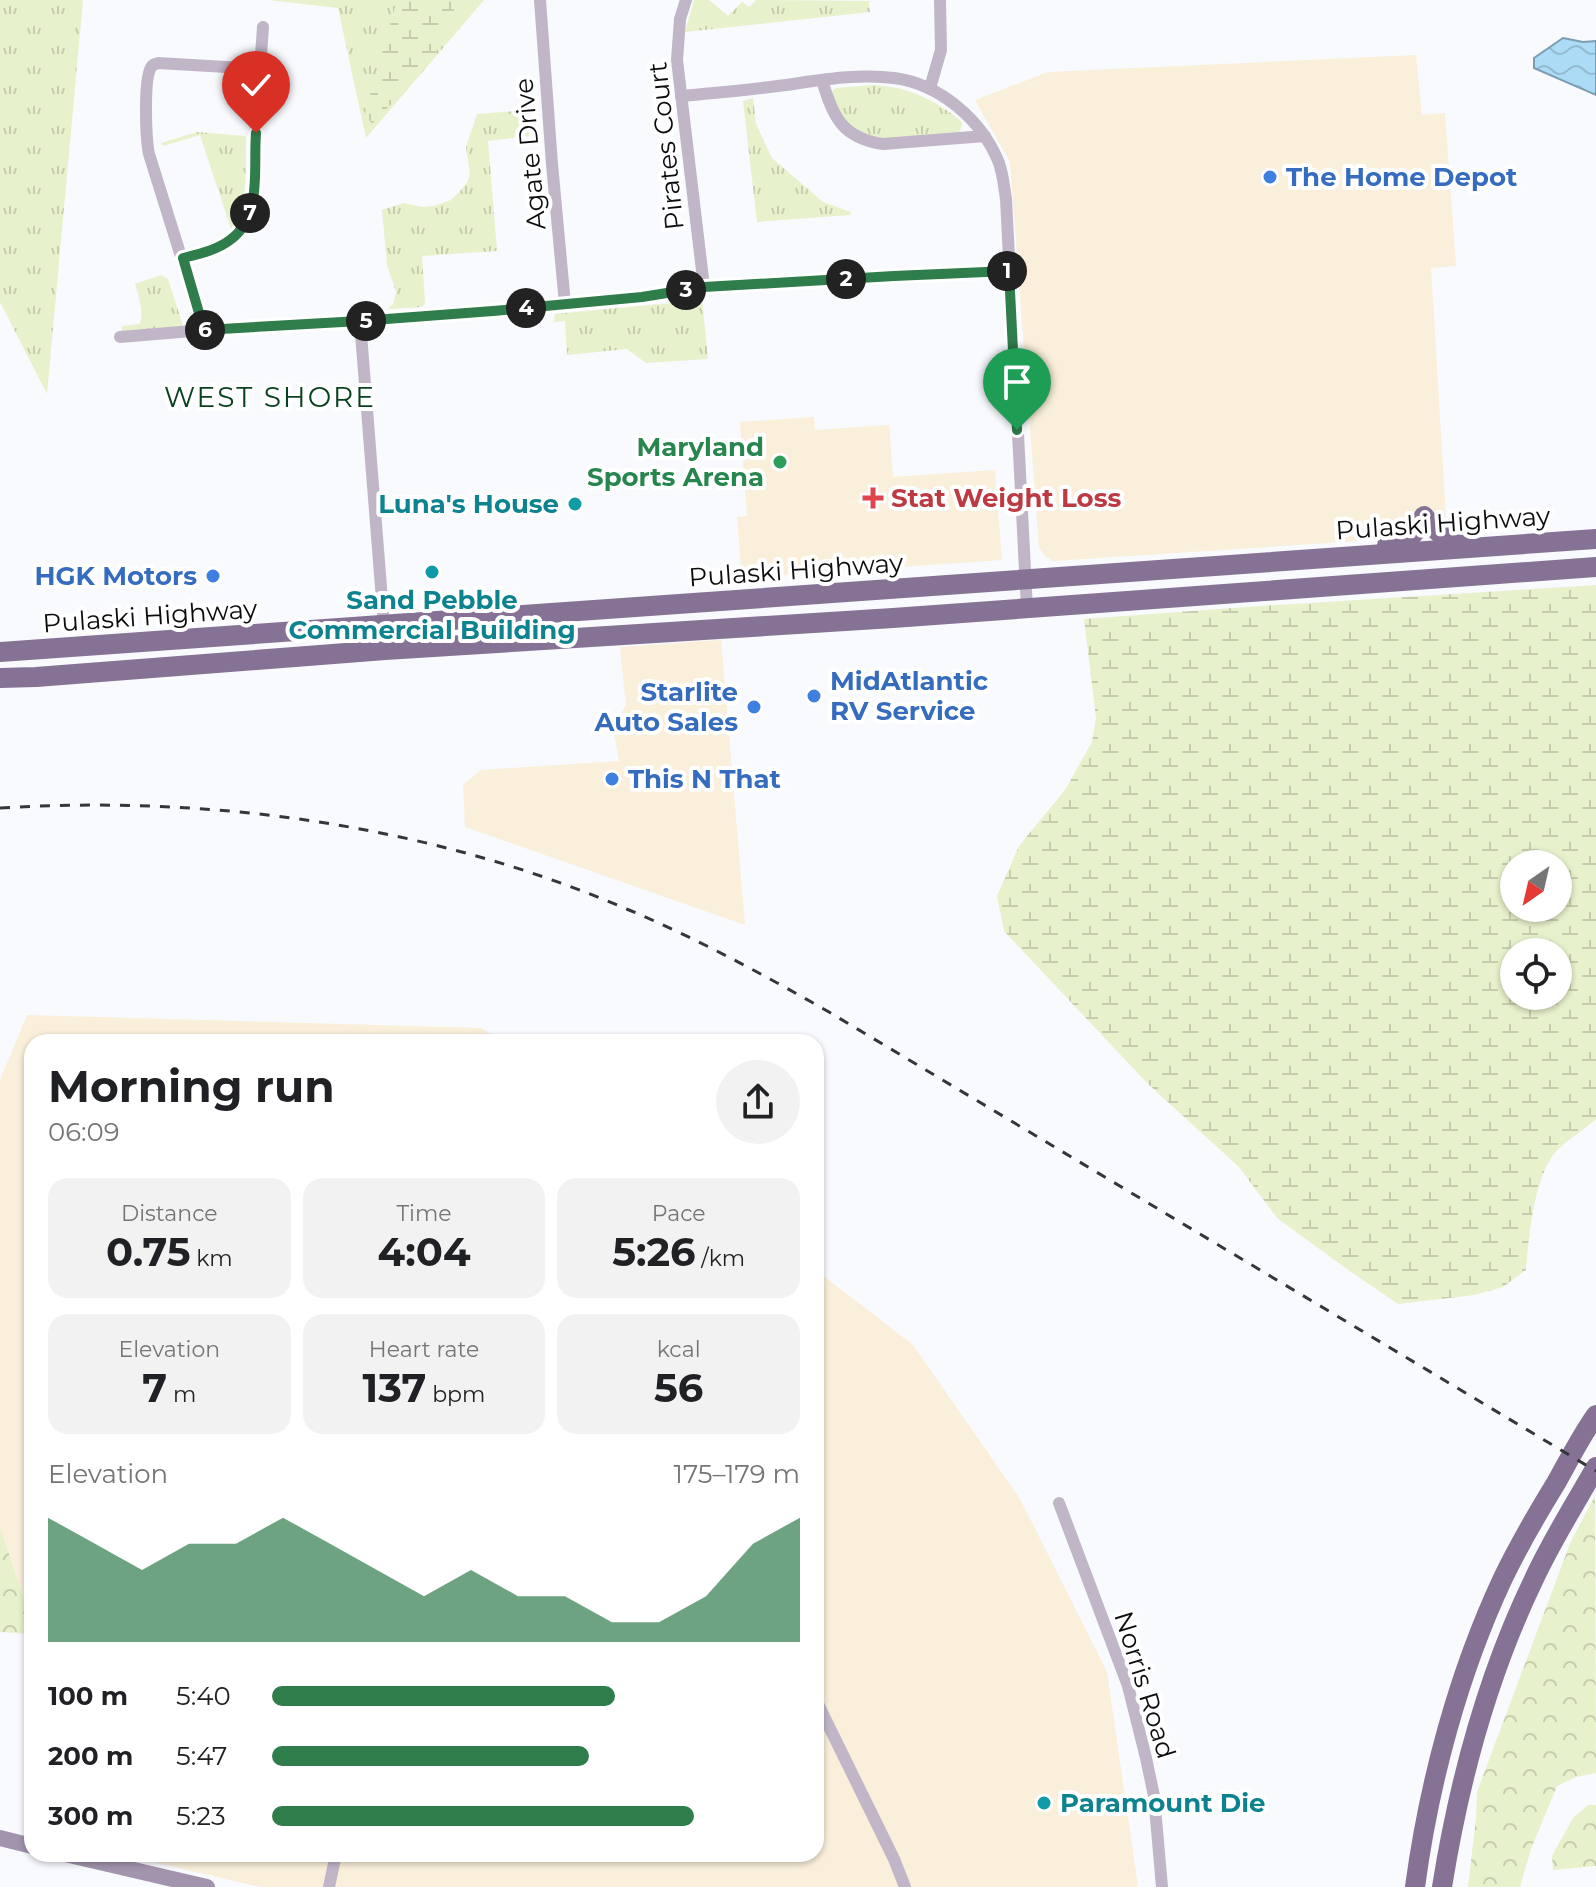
<!DOCTYPE html>
<html lang="en">
<head>
<meta charset="utf-8">
<style>
  body { margin:0; font-family:Montserrat,sans-serif; background:#f2f2f2; color:#202124; height:100vh; display:flex; flex-direction:column; font-size:30px; white-space:nowrap }
  * { box-sizing:border-box; margin:0 }
  p { font-size:26px; color:#757577 }
  .icon { flex:none; width:44px; height:44px; fill:none; stroke:currentColor; stroke-width:2; stroke-linecap:round; stroke-linejoin:round }
  .map { position:relative; flex:1; overflow:hidden }
  .side { position:absolute; left:24px; top:1034px; width:800px; height:828px; display:flex; flex-direction:column; background:#fff; border-radius:24px; box-shadow:0 2px 6px #0004 }
  .side>* { flex:none }
  .needle { width:52px; rotate:214deg }
  .tools { position:absolute; left:1500px; top:850px; display:grid; gap:16px }
  .tools a { display:grid; place-items:center; width:72px; height:72px; border-radius:50%; background:#fff; box-shadow:0 2px 6px #0004; font-size:40px }
  .pin { position:absolute; display:grid; place-items:center; width:68px; height:68px; color:#fff; margin:-82px -34px; border-radius:50% 50% 50% 0; rotate:-45deg; box-shadow:0 0 8px #0007 }
  .pin .icon { rotate:45deg }
  .km { position:absolute; width:40px; height:40px; margin:-20px; border-radius:50%; background:#222; color:#fff; font-size:22px; line-height:40px; text-align:center }
  .round { display:grid; place-items:center; flex:none; width:84px; height:84px; border-radius:42px; background:#f2f2f2 }
  .head { display:flex; align-items:center; justify-content:space-between; height:136px; padding:0 24px }
  h1 { font-size:44px; font-weight:700; line-height:60px }
  .figures { display:grid; grid-template-columns:repeat(3,1fr); gap:12px; height:136px; padding:8px 24px }
  .figures div { display:grid; align-content:center; border-radius:20px; background:#f2f2f2; text-align:center }
  .figures b { font-size:40px; font-weight:700 }
  .figures small { font-size:22px; font-weight:400 }
  .figures p { font-size:22px }
  .chart { height:224px; padding:16px 24px }
  .chart p { display:flex; justify-content:space-between }
  .chart svg { width:100%; height:144px; margin-top:8px; fill:#307d4c; opacity:.7 }
  ul { padding:0 24px; list-style:none; font-size:26px }
  li { display:grid; grid-template-columns:128px 96px 1fr; align-items:center; height:60px }
  li i { height:20px; border-radius:10px; background:#307d4c }
  .map>svg:first-child { display:block }
  .commercial { fill:#f9efda }
  .grass { fill:url(#grass-tufts) }
  .forest { fill:url(#forest-crowns) }
  .wetland { fill:url(#wetland-marsh); fill-rule:evenodd }
  .water { fill:url(#water-waves); stroke:#7b9db0; stroke-width:2 }
  .lines { fill:none; stroke-linecap:round; stroke-linejoin:round }
  .minor { stroke:#c0b6c8; stroke-width:12 }
  .secondary { stroke:#a394ae; stroke-width:16 }
  .trunk { stroke:#857294; stroke-width:20 }
  .rail { stroke:#343639; stroke-width:3; stroke-dasharray:10 10; stroke-linecap:butt }
  .route-casing { stroke:#fff; stroke-width:16 }
  .route { stroke:#307d4c; stroke-width:10 }
  .shop-dot { fill:#3f7fe0; stroke:#fff; stroke-width:3 }
  .leisure-dot { fill:#2e9e5b; stroke:#fff; stroke-width:3 }
  .health-dot { fill:#e0444e; stroke:#fff; stroke-width:3 }
  .culture-dot { fill:#0f9aa8; stroke:#fff; stroke-width:3 }
  .labels { text-anchor:middle; dominant-baseline:central; stroke-width:8; stroke-linejoin:round; paint-order:stroke }
  .street-label { font-size:26px; fill:#0a0c0e; stroke:#fff }
  .shop-label { font-size:26px; font-weight:bold; fill:#366cbe; stroke:#fff; text-anchor:start }
  .leisure-label { font-size:26px; font-weight:bold; fill:#27864d; stroke:#fff; text-anchor:end }
  .health-label { font-size:26px; font-weight:bold; fill:#be3a42; stroke:#fff; text-anchor:start }
  .culture-label { font-size:26px; font-weight:bold; fill:#0d838f; stroke:#fff; text-anchor:end }
  .neighbourhood-label { font-size:28px; letter-spacing:2px; fill:#094221; stroke:#fff }
</style>
</head>
<body>
<div class="map">
<svg width="1596" height="1887" viewBox="0 0 1596 1887">
  <defs>
    <pattern id="grass-tufts" width="24" height="20" patternUnits="userSpaceOnUse" patternTransform="scale(2)"><rect width="24" height="20" fill="#e7f1cb"/><path d="M3 7l-1-3M5 7V3M7 7l1-3M15 17l-1-3M17 17v-4M19 17l1-3" fill="none" stroke="#c5cdad"/></pattern>
    <pattern id="forest-crowns" width="20" height="18" patternUnits="userSpaceOnUse" patternTransform="scale(2)"><rect width="20" height="18" fill="#e7f1cb"/><path d="M2 6a3 3 0 1 1 6 0M12 15a3 3 0 1 1 6 0" fill="none" stroke="#c5cdad"/></pattern>
    <pattern id="wetland-marsh" width="20" height="14" patternUnits="userSpaceOnUse" patternTransform="scale(2)"><rect width="20" height="14" fill="#e7f1cb"/><path d="M1 5h8M5 5V1M11 12h8M15 12V8" fill="none" stroke="#c5cdad"/></pattern>
    <pattern id="water-waves" width="16" height="10" patternUnits="userSpaceOnUse" patternTransform="scale(2)"><rect width="16" height="10" fill="#acdbf5"/><path d="M0 5q4-4 8 0t8 0" fill="none" stroke="#93bbd1"/></pattern>
  </defs>
  <rect width="100%" height="100%" fill="#f8fafe"/>
  <g class="commercial">
    <polygon points="1416,55 1422,115 1445,113 1456,266 1431,268 1447,533 1405,538 1053,561 1045,556 1039,547 1010,162 975,100 1048,72"/>
    <polygon points="814,417 815,430 889,425 893,477 995,470 1002,560 742,578 737,517 747,516 740,422"/>
    <polygon points="721,640 745,925 465,827 463,785 481,770 619,761 613,727 626,705 620,647"/>
    <polygon points="27,1015 481,1028 503,1042 32,1042 32,1623 0,1527 0,1080"/>
    <polygon points="816,1270 913,1345 1020,1499 1107,1672 1138,1887 260,1887 144,1860 141,1854 816,1854"/>
  </g>
  <g class="grass">
    <polygon points="0,0 83,0 47,394 0,302"/>
    <polygon points="268,0 484,0 366,138 338,8"/>
    <polygon points="694,0 709,0 728,16 742,2 749,7 756,0 873,1 869,2 870,12 685,32"/>
    <path d="M874,85C908,87 933,99 960,120L962,124L960,131L955,135L875,139L850,128L831,96L833,90L836,88Z"/>
    <polygon points="753,98 756,124 772,158 823,202 851,212 850,215 757,222 743,101"/>
    <polygon points="528,110 529,136 488,141 497,251 422,256 425,303 422,307 388,309 393,304 396,292 387,265 382,210 404,203 422,207 434,206 451,200 461,190 468,181 470,174 466,147 477,114"/>
    <path d="M197,132L246,136C245,165 249,208 232,232L200,135L163,146L161,143Z"/>
    <path d="M161,275L168,279L183,326L122,331V326L140,324C144,310 139,298 135,284Z"/>
    <polygon points="702,300 708,359 646,363 627,349 567,355 565,321 554,322 555,314"/>
  </g>
  <g class="forest">
    <polygon points="1595,1496 1596,1773 1576,1777 1557,1786 1531,1849 1520,1887 1468,1887 1476,1818 1477,1792 1571,1541"/>
    <polygon points="0,1527 32,1623 32,1634 0,1632"/>
    <polygon points="1588,1805 1596,1805 1596,1866 1553,1870 1552,1856 1573,1818"/>
  </g>
  <g class="wetland">
    <polygon points="397,0 458,0 432,61 372,124 365,113"/>
    <path d="M1596,585V1119C1585,1129 1561,1144 1553,1155C1533,1184 1529,1236 1526,1270L1503,1287L1474,1295L1398,1304L1344,1267L1277,1218L1239,1167L1147,1083L1004,931L997,896L1019,846L1065,790L1092,742L1096,718L1084,619L1260,606ZM1514,864H1558V908H1514ZM1514,952H1558V996H1514Z"/>
  </g>
  <polygon class="water" points="1563,38 1583,42 1596,41 1596,95 1534,68 1534,58"/>
  <g class="lines">
    <g class="minor">
      <polyline points="540,0 552,164 565,304"/>
      <polyline points="686,0 680,19 677,60 704,287"/>
      <path d="M822,80C833,117 842,138 883,144L985,136"/>
      <polyline points="930,88 941,50 940,0"/>
      <path d="M681,96C714,93 746,90 778,86C816,81 857,73 894,78C940,84 982,120 999,163C1003,174 1004,187 1006,199L1027,609"/>
      <polyline points="183,258 217,248 231,240 240,230 248,217 254,201 254,153 263,27"/>
      <polyline points="360,321 384,625"/>
      <path d="M204,330L149,154C146,139 143,76 152,66C154,64 156,64 158,63L260,69"/>
      <polyline points="120,337 204,330 360,321 493,311 642,297 704,287 894,276 1009,271"/>
      <polyline points="1059,1503 1128,1686 1146,1758 1154,1796 1162,1887"/>
      <polyline points="816,1700 894,1859 905,1887"/>
      <polyline points="329,1887 336,1854"/>
    </g>
    <g class="secondary">
      <polyline points="0,1838 32,1846"/>
      <polyline points="65,1854 207,1887"/>
    </g>
    <g class="trunk">
      <path d="M1387,545C1411,543 1414,535 1424,516C1437,533 1444,541 1467,540"/>
      <polyline points="0,652 1596,539"/>
      <polyline points="0,678 36,677 385,650 893,618 1596,567"/>
      <path d="M1415,1887C1429,1783 1458,1674 1503,1578C1519,1545 1537,1514 1556,1483C1569,1460 1581,1436 1596,1415"/>
      <path d="M1442,1887C1459,1781 1487,1676 1534,1579C1552,1540 1575,1504 1596,1467"/>
    </g>
    <path class="rail" d="M0,808C214,795 432,825 629,910C698,939 764,975 829,1012L1596,1471"/>
  </g>
  <g class="lines">
    <g class="route-casing">
      <path id="route" d="M256,133C253,168 263,216 230,240C217,250 199,254 183,258L204,330L360,321L493,311L642,297L704,287L894,276L1009,271L1017,430"/>
    </g>
    <use href="#route" class="route"/>
  </g>
  <g class="shop-dot">
    <circle cx="1270" cy="177" r="8"/>
    <circle cx="213" cy="576" r="8"/>
    <circle cx="814" cy="696" r="8"/>
    <circle cx="754" cy="707" r="8"/>
    <circle cx="612" cy="779" r="8"/>
  </g>
  <circle class="leisure-dot" cx="780" cy="462" r="8"/>
  <path class="health-dot" d="M869 486h8v8h8v8h-8v8h-8v-8h-8v-8h8z"/>
  <g class="culture-dot">
    <circle cx="575" cy="504" r="8"/>
    <circle cx="432" cy="572" r="8"/>
    <circle cx="1044" cy="1803" r="8"/>
  </g>
  <g class="labels">
    <g class="street-label">
      <text transform="translate(666 146) rotate(-96)">Pirates Court</text>
      <text transform="translate(530 154) rotate(-95)">Agate Drive</text>
      <text transform="translate(1443 523) rotate(-4)">Pulaski Highway</text>
      <text transform="translate(796 570) rotate(-4)">Pulaski Highway</text>
      <text transform="translate(150 616) rotate(-4)">Pulaski Highway</text>
      <text transform="translate(1145 1685) rotate(73)">Norris Road</text>
    </g>
    <g class="shop-label">
      <text x="1286" y="177">The Home Depot</text>
      <text x="197" y="576" text-anchor="end">HGK Motors</text>
      <text x="830" y="681">MidAtlantic<tspan x="830" dy="30">RV Service</tspan></text>
      <text x="738" y="692" text-anchor="end">Starlite<tspan x="738" dy="30">Auto Sales</tspan></text>
      <text x="628" y="779">This N That</text>
    </g>
    <g class="leisure-label">
      <text x="764" y="447">Maryland<tspan x="764" dy="30">Sports Arena</tspan></text>
    </g>
    <g class="health-label">
      <text x="891" y="498">Stat Weight Loss</text>
    </g>
    <g class="culture-label">
      <text x="559" y="504">Luna's House</text>
      <text x="432" y="600" text-anchor="middle">Sand Pebble<tspan x="432" dy="30">Commercial Building</tspan></text>
      <text x="1060" y="1803" text-anchor="start">Paramount Die</text>
    </g>
    <g class="neighbourhood-label">
      <text x="270" y="397">WEST SHORE</text>
    </g>
  </g>
</svg>
<div class="tools">
<a><svg class="needle" viewBox="-14 -14 28 28"><path d="M0-13l5 13h-10z" fill="#e53935"/><path d="M0 13l5-13h-10z" fill="#757577"/></svg></a>
<a><svg class="icon" aria-label="locate" viewBox="0 0 24 24"><circle cx="12" cy="12" r="6"/><path d="M12 2v4M12 18v4M2 12h4M18 12h4"/></svg></a>
</div>
<div class="pin" style="left:1017px;top:430px;background:#1e9e55"><svg class="icon" aria-label="arrive" viewBox="0 0 24 24"><path d="M6 21V4h12l-3 4 3 4H6"/></svg></div>
<div class="pin" style="left:256px;top:133px;background:#d93025"><svg class="icon" aria-label="check" viewBox="0 0 24 24"><path d="M5 12l5 5 9-10"/></svg></div>
<b class="km" style="left:1007px;top:271px">1</b>
<b class="km" style="left:846px;top:279px">2</b>
<b class="km" style="left:686px;top:290px">3</b>
<b class="km" style="left:526px;top:308px">4</b>
<b class="km" style="left:366px;top:321px">5</b>
<b class="km" style="left:205px;top:330px">6</b>
<b class="km" style="left:250px;top:213px">7</b>
<section class="side">
<div class="head"><div><h1>Morning run</h1><p>06:09</p></div><a class="round"><svg class="icon" aria-label="share" viewBox="0 0 24 24"><path d="M12 15V3M7 8l5-5 5 5M5 13v7h14v-7"/></svg></a></div>
<div class="figures">
<div><p>Distance</p><b>0.75<small> km</small></b></div>
<div><p>Time</p><b>4:04</b></div>
<div><p>Pace</p><b>5:26<small> /km</small></b></div>
</div>
<div class="figures">
<div><p>Elevation</p><b>7<small> m</small></b></div>
<div><p>Heart rate</p><b>137<small> bpm</small></b></div>
<div><p>kcal</p><b>56</b></div>
</div>
<div class="chart"><p><span>Elevation</span>175–179 m</p>
<svg viewBox="0 0 160 44" preserveAspectRatio="none"><path d="M0 44V6L10 14L20 22L30 14L40 14L50 6L60 14L70 22L80 30L90 22L100 30L110 30L120 38L130 38L140 30L150 14L160 6V44z"/></svg>
</div>
<ul>
<li><b>100 m</b>5:40<i style="width:65%"></i></li>
<li><b>200 m</b>5:47<i style="width:60%"></i></li>
<li><b>300 m</b>5:23<i style="width:80%"></i></li>
</ul>
</section>
</div>
</body>
</html>
